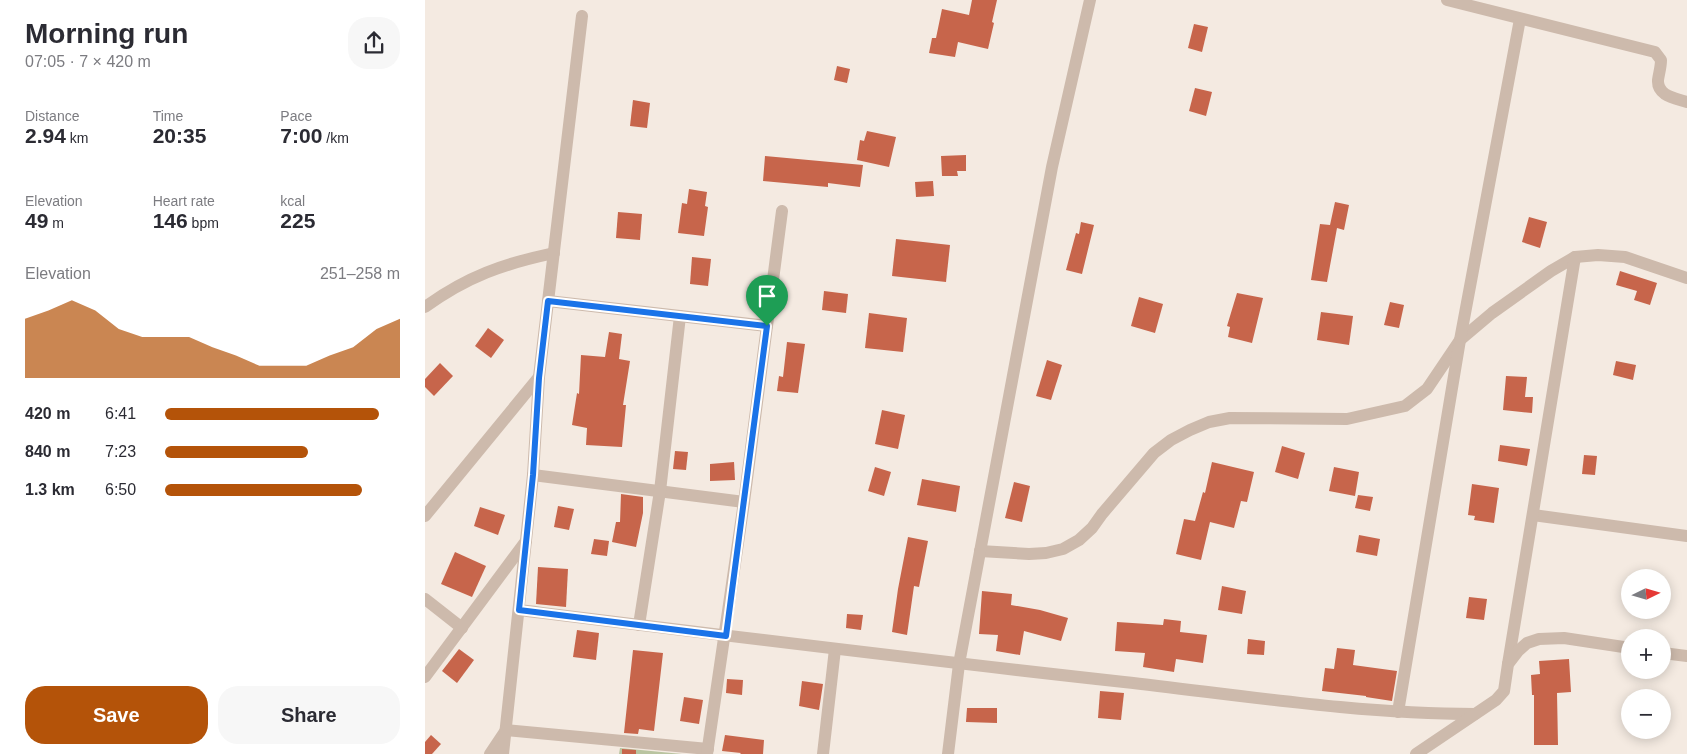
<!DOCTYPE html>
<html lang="en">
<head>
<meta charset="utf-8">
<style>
  body { margin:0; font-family:Helvetica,sans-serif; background:#f7f7f7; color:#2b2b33; height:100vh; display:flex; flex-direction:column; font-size:19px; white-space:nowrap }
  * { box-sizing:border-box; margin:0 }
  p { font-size:16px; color:#7c7c81 }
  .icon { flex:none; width:28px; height:28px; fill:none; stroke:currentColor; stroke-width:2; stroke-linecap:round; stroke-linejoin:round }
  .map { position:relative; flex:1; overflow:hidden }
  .side { display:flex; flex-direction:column; background:#fff; width:425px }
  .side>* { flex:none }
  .needle { width:32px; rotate:85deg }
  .buttons { position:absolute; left:1196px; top:569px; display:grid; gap:10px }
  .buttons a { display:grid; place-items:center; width:50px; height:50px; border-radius:50%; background:#fff; box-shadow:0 2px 12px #0003; font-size:25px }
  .pin { position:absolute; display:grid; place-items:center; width:42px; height:42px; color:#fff; margin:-51px -21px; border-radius:50% 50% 50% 0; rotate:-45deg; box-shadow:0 0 5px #0007 }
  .pin .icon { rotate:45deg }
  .round { display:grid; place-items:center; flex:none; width:52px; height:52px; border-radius:20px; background:#f7f7f7 }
  .headline { display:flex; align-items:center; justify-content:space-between; height:85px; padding:0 25px }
  h1 { font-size:28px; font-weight:700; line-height:38px }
  .metrics { display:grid; grid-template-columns:repeat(3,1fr); gap:8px; height:85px; padding:5px 25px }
  .metrics div { display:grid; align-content:center }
  .metrics b { font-size:21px; font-weight:700 }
  .metrics small { font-size:14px; font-weight:400 }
  .metrics p { font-size:14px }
  .chart { height:140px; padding:10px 25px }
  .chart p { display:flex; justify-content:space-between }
  .chart svg { width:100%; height:90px; margin-top:5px; fill:#b45309; opacity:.7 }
  .button { display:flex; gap:10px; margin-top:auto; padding:10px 25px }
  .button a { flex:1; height:58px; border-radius:20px; background:#b45309; color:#fff; font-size:20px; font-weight:700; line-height:58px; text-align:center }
  .button a+a { background:#f7f7f7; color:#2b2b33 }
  ul { padding:0 25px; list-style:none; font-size:16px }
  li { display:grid; grid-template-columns:80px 60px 1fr; align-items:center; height:38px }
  li i { height:12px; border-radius:6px; background:#b45309 }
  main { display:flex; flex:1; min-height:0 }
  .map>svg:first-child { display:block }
  .green { fill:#b9c4a0 }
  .building { fill:#c7654b }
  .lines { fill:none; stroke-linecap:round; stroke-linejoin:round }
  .minor { stroke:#cdbaac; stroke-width:12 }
  .route-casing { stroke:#fff; stroke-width:10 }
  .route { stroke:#1a73e8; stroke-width:6 }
</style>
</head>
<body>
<main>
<section class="side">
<div class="headline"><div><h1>Morning run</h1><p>07:05 · 7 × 420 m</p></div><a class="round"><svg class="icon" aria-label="share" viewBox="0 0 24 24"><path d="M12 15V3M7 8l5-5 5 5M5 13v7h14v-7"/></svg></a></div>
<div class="metrics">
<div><p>Distance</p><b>2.94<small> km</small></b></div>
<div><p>Time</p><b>20:35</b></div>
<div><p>Pace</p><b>7:00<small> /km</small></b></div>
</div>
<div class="metrics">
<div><p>Elevation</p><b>49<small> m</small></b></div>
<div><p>Heart rate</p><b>146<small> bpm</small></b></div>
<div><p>kcal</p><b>225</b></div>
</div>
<div class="chart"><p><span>Elevation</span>251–258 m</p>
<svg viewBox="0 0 160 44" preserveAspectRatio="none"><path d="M0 44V15L10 11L20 6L30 11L40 20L50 24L60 24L70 24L80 29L90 33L100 38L110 38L120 38L130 33L140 29L150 20L160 15V44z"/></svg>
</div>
<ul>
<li><b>420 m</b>6:41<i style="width:91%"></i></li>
<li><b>840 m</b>7:23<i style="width:61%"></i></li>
<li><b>1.3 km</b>6:50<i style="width:84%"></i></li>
</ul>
<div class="button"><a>Save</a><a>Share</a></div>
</section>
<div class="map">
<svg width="1262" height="754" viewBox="0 0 1262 754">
  <rect width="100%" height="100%" fill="#f4eae1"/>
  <polygon class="green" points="195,748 257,754 194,754"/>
  <g class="building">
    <polygon points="547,0 572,0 567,22 569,23 563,49 533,42 530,57 504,53 507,38 511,38 517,9 544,15"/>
    <polygon points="769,24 783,27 777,52 763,48"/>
    <polygon points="412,66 425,69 422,83 409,80"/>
    <polygon points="770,88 787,92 781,116 764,111"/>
    <polygon points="208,100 225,103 222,128 205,126"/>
    <polygon points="442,131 471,137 464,167 432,160 435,140 439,141"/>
    <polygon points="541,155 541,171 532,171 533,176 517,176 516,156"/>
    <polygon points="340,156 438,165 435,187 403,183 403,187 338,181"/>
    <polygon points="508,181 509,196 491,197 490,182"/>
    <polygon points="264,189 282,192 280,206 283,207 279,236 253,233 257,203 262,204"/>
    <polygon points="910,202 924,205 919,230 912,228 902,282 886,280 895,224 905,225"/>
    <polygon points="193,212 217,214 215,240 191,238"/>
    <polygon points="1104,217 1122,222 1115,248 1097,242"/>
    <polygon points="656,222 669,225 657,274 641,270 651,233 654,234"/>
    <polygon points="471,239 525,245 521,282 467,276"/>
    <polygon points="267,257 286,259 283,286 265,284"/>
    <polygon points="1195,271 1232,283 1225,305 1209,300 1212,291 1191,285"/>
    <polygon points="399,291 423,294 421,313 397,310"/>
    <polygon points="812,293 838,298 827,343 803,337 805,327 802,326"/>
    <polygon points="714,297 738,304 730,333 706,326"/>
    <polygon points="965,302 979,305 974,328 959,325"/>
    <polygon points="896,312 928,316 924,345 892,340"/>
    <polygon points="444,313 482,318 478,352 440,348"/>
    <polygon points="63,328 79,340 66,358 50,346"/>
    <polygon points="184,332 197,334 194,359 205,361 198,405 201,405 197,447 161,445 162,428 147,425 152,393 154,394 156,355 180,357"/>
    <polygon points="362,342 380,344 373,393 352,391 354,376 358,377"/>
    <polygon points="622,360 637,365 626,400 611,396"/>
    <polygon points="1191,361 1211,365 1208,380 1188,375"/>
    <polygon points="15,363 28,376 9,396 0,387 0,379"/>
    <polygon points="1081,376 1102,377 1100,397 1108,397 1107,413 1078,410"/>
    <polygon points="457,410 480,415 473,449 450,444"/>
    <polygon points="1075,445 1105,449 1102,466 1073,461"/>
    <polygon points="857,446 880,453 873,479 850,472"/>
    <polygon points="250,451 263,452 261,470 248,469"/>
    <polygon points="1159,455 1172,456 1170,475 1157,474"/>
    <polygon points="309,462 310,480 285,481 285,464"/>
    <polygon points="787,462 829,472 822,502 816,501 809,528 785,522 776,560 751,554 759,519 770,521 778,492 780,493"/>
    <polygon points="450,467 466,472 459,496 443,491"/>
    <polygon points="909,467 934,472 930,496 904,491"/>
    <polygon points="497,479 535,486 531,512 492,505"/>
    <polygon points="589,482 605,486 597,522 580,518"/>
    <polygon points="1047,484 1074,488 1069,523 1049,520 1050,516 1043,515"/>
    <polygon points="196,494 218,497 218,513 211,547 187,542 191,522 195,522"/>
    <polygon points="933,495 948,497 945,511 930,508"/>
    <polygon points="133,506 149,509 144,530 129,527"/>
    <polygon points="55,507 80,515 73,535 49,526"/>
    <polygon points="934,535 955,539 952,556 931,552"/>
    <polygon points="483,537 503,541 494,587 489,586 482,635 467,632 473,589"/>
    <polygon points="169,539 184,541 182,556 166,554"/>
    <polygon points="30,552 61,566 47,597 16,584"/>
    <polygon points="113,567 143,569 141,607 111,604"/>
    <polygon points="797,586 821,591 817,614 793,610"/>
    <polygon points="557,591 587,594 586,605 615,610 643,618 636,641 599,631 595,655 571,651 573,635 554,634"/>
    <polygon points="1044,597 1062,599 1059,620 1041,618"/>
    <polygon points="422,614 438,615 436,630 421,628"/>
    <polygon points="739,619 756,621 755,632 782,635 778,663 751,659 749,672 718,667 720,653 690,651 692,622 738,625"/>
    <polygon points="152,630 174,633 171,660 148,657"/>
    <polygon points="823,639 840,641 839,655 822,654"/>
    <polygon points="912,648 930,650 928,665 972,671 967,701 941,697 941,696 897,691 900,668 909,669"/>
    <polygon points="34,649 49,660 32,683 17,671"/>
    <polygon points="208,650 238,653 229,731 214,729 213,734 199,733"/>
    <polygon points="1144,659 1146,692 1132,693 1133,745 1109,745 1109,695 1107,695 1106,675 1115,674 1114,661"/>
    <polygon points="302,679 318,680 317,695 301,693"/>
    <polygon points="377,681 398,684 394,710 374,706"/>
    <polygon points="675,691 699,693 696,720 673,718"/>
    <polygon points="259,697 278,700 274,724 255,721"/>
    <polygon points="542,708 572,708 572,723 541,722"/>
    <polygon points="6,735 16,744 7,754 0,754 0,742"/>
    <polygon points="300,735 339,740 338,754 315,754 316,753 297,751"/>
    <polygon points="197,749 211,750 211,754 197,754"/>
  </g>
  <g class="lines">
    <g class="minor">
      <path d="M1022,0L1230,52L1236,60C1236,67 1234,73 1233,80C1232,96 1250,98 1262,102"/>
      <polyline points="123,301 342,326"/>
      <path d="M0,307C43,276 78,264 129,253"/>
      <polyline points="108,475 319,502"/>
      <polyline points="1108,515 1262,536"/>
      <polyline points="0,516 114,377"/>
      <polyline points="555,551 604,554 621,553 638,549 654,540 667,528 677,514 729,453 746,440 765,430 784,422 805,418 922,419 980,406 1002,389 1035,340 1067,313 1126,271 1150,257 1173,255 1200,257 1262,278"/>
      <polyline points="0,599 37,628"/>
      <path d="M94,610C296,635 497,660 699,682C815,695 933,714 1050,714"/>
      <polyline points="214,625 235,491 255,316"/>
      <polyline points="1238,653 1262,656"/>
      <polyline points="1083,664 1150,257"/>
      <polyline points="0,677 101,541"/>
      <polyline points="973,712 1035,340 1095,19"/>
      <polyline points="65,754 81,730 283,749"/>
      <polyline points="78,754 108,475 114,377 157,16"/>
      <polyline points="282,754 319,502 357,211"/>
      <polyline points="398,754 410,649"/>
      <polyline points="523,754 534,664 627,167 665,0"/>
      <polyline points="991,754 1071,700 1079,691 1083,664 1093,651 1102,643 1114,639 1139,638 1205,648"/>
    </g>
  </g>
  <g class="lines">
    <g class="route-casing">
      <polygon id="route" points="123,301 342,326 301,636 94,610 108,475 114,378"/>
    </g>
    <use href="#route" class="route"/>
  </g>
</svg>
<div class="buttons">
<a><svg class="needle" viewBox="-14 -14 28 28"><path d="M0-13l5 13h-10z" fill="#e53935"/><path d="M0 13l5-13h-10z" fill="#7c7c81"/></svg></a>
<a>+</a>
<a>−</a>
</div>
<div class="pin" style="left:342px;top:326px;background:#1e9e55"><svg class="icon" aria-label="arrive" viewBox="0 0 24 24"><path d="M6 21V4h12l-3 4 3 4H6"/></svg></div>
</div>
</main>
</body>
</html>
